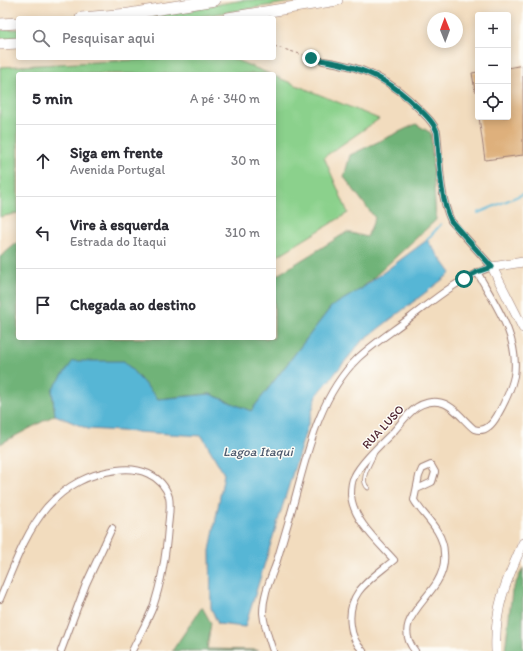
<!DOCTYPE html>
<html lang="pt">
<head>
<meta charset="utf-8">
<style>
	:root { --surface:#fff; --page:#f2f2f3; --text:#2b2b33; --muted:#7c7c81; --line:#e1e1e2 }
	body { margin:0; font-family:Itim,sans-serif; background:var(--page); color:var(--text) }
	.controls { position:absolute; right:12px; top:12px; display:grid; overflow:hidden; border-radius:4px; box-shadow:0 2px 10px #0003 }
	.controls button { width:36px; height:36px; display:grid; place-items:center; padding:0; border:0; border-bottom:1px solid var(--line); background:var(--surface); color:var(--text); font:20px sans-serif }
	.compass { position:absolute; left:427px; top:12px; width:36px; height:36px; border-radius:50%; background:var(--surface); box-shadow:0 2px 10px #0003; rotate:359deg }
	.stop { position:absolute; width:12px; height:12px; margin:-9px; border:3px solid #0f766e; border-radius:50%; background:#fff }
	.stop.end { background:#0f766e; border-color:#fff; box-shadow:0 1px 4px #0008 }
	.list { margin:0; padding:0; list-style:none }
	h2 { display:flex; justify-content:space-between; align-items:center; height:52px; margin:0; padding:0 16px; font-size:17px }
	h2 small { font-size:13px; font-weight:400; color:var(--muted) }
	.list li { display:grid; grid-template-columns:26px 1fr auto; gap:12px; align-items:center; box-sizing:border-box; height:72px; padding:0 16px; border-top:1px solid var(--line) }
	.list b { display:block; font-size:15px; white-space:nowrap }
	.list p { margin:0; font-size:13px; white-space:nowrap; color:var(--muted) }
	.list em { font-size:13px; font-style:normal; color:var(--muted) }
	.icon { flex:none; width:22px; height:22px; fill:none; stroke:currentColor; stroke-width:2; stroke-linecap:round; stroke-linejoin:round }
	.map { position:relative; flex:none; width:523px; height:651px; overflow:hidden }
	.search { position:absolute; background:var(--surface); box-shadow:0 2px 10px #0003; left:16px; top:16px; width:260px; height:44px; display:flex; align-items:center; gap:10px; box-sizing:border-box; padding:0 14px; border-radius:4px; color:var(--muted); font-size:15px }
	.panel { position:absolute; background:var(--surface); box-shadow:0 2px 10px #0003; left:16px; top:72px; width:260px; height:268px; border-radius:4px }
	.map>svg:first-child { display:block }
	.green { fill:#8bd18c; stroke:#6a785c }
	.forest { fill:#70b378; stroke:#5d6952 }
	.water { fill:#57b6d5; stroke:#506a80 }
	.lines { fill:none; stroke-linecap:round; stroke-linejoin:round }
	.stream { stroke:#57b6d5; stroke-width:2 }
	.building { fill:#deb07b }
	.lane-casing { stroke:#9e7e74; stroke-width:4.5 }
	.street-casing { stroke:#9e7e74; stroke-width:8 }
	.secondary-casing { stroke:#9e7e74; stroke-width:10 }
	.highway-casing { stroke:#9e7e74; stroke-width:12 }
	.path { stroke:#9e7e74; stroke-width:1; stroke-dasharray:3 3; stroke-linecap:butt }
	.lane { stroke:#fff; stroke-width:3 }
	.street { stroke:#fff; stroke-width:6 }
	.secondary { stroke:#fff; stroke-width:9 }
	.highway { stroke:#fff; stroke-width:11 }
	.route { stroke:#0f766e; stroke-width:5 }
	.labels { text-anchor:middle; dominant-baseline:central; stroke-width:3; stroke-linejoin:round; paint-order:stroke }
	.street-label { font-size:12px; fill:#4a1f2b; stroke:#fdfcf7 }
	.water-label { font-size:13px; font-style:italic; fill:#4f5b6f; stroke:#fdfcf7 }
</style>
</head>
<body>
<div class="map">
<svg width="523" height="651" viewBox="0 0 523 651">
	<rect width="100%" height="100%" fill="#fdfcf7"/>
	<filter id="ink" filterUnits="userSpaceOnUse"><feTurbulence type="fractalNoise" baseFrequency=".025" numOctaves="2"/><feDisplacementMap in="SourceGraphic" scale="8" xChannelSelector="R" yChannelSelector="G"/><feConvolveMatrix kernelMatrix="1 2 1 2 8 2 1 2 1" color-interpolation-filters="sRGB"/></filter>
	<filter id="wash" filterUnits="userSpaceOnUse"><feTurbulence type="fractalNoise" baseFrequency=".012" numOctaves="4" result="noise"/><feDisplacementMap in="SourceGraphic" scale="16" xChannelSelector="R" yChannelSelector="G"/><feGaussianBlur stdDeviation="0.9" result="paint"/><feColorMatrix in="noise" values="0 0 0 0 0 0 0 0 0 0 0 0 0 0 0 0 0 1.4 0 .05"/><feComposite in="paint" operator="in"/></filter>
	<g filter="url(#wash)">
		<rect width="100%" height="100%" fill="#f2dcbe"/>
		<path class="green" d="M244 0H303L191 18H133Z
			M18 29V38L0 39V30Z
			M173 58H231L270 74H18V213L0 217V67Z
			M274 76 379 119 324 157 348 213 274 258Z"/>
		<path class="forest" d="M416 124 431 133 436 220 361 289 331 307 251 411 210 394 158 399 124 361 52 390 55 415 0 444V257L18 242V338H274V277L347 232 367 237 375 218 344 177 350 155Z
			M523 568V651H505L512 591Z
			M202 607 211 623 207 649 257 650 258 651H172Z"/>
		<path class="water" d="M427 240 451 273 361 342 317 395 245 627 218 624 211 608 210 551 224 474 202 436 88 429 55 415 52 390 73 361H124L158 399 210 394 251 411 331 307 361 289Z"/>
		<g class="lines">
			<path class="stream" d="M478 213 523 194
				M427 240 441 224"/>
		</g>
		<g id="blocks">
			<path class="building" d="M523 65V155L485 160 479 117H508V68Z
				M478 72V91H475L472 73Z"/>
		</g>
	</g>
	<g filter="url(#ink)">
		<use href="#blocks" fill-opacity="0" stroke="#9e7e74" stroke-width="1"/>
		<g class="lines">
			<g class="lane-casing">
				<path id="lane" d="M368 488C358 479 372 462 375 452"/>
			</g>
			<g class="street-casing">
				<path id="street" d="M0 599C13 568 25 533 47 507 67 485 88 474 117 470 138 467 162 474 169 497 171 506 169 517 168 527 166 554 162 581 153 607 147 622 139 636 132 651
					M61 651 86 584 112 528
					M273 651C269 639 264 626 263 613 263 595 270 580 276 564 280 550 284 537 288 523 305 467 314 401 358 358 374 343 393 331 411 317 436 298 461 277 492 267L451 221C439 195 440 160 437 132 434 123 427 117 420 110 393 81 363 66 323 61
					M363 651C356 644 352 636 351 626 346 592 371 579 394 560 378 542 353 520 351 495 351 488 351 482 354 477 361 462 382 443 394 431 401 423 408 413 417 407 423 403 432 401 438 402 452 403 464 421 474 429 485 433 492 425 497 416 504 404 511 390 514 376 520 338 495 304 477 272
					M415 651C393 624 423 605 437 582 442 574 445 563 444 553 444 536 431 522 421 510 419 507 416 504 414 500L419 476 422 469 431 465 435 472 432 482 417 489"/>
			</g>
			<g class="secondary-casing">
				<path id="secondary" d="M523 262 492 267 523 328
					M496 651C494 608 506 581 523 543"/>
			</g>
			<g class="highway-casing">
				<path id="highway" d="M81 18 129 14 215 0
					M228 18 337 0
					M0 24 18 23
					M0 44 18 43"/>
			</g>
			<path class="path" d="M274 46 316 59"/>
			<use href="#lane" class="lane"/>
			<use href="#street" class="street"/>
			<use href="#secondary" class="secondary"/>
			<use href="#highway" class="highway"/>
		</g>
	</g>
	<g class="lines" filter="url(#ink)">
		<path class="route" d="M311 58C323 61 336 62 348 66 375 73 396 86 416 106 424 113 434 122 437 132 440 160 439 195 451 221L492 267 477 272 464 279"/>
	</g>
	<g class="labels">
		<g class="street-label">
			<text transform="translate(383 427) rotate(-47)">RUA LUSO</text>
		</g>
		<g class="water-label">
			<text x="258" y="451">Lagoa Itaqui</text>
		</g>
	</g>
</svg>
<div class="controls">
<button>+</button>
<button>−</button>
<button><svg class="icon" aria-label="locate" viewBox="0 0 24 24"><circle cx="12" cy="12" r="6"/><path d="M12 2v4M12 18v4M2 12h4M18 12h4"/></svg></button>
</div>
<svg class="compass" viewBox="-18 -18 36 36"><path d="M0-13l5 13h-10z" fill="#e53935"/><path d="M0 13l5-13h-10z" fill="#7c7c81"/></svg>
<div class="stop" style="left:464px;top:279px"></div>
<div class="stop end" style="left:311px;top:58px"></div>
<div class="search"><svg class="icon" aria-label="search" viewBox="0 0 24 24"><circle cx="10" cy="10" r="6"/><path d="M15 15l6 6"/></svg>Pesquisar aqui</div>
<section class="panel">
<h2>5 min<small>A pé · 340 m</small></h2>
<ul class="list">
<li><svg class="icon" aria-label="ahead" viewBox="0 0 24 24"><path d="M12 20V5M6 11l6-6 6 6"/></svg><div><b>Siga em frente</b><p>Avenida Portugal</p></div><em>30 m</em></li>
<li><svg class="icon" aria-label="left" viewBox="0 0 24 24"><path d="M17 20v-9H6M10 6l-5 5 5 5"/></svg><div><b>Vire à esquerda</b><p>Estrada do Itaqui</p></div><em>310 m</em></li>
<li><svg class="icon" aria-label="arrive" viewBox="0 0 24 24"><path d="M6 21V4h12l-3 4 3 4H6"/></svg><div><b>Chegada ao destino</b></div></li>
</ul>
</section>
</div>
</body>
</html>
